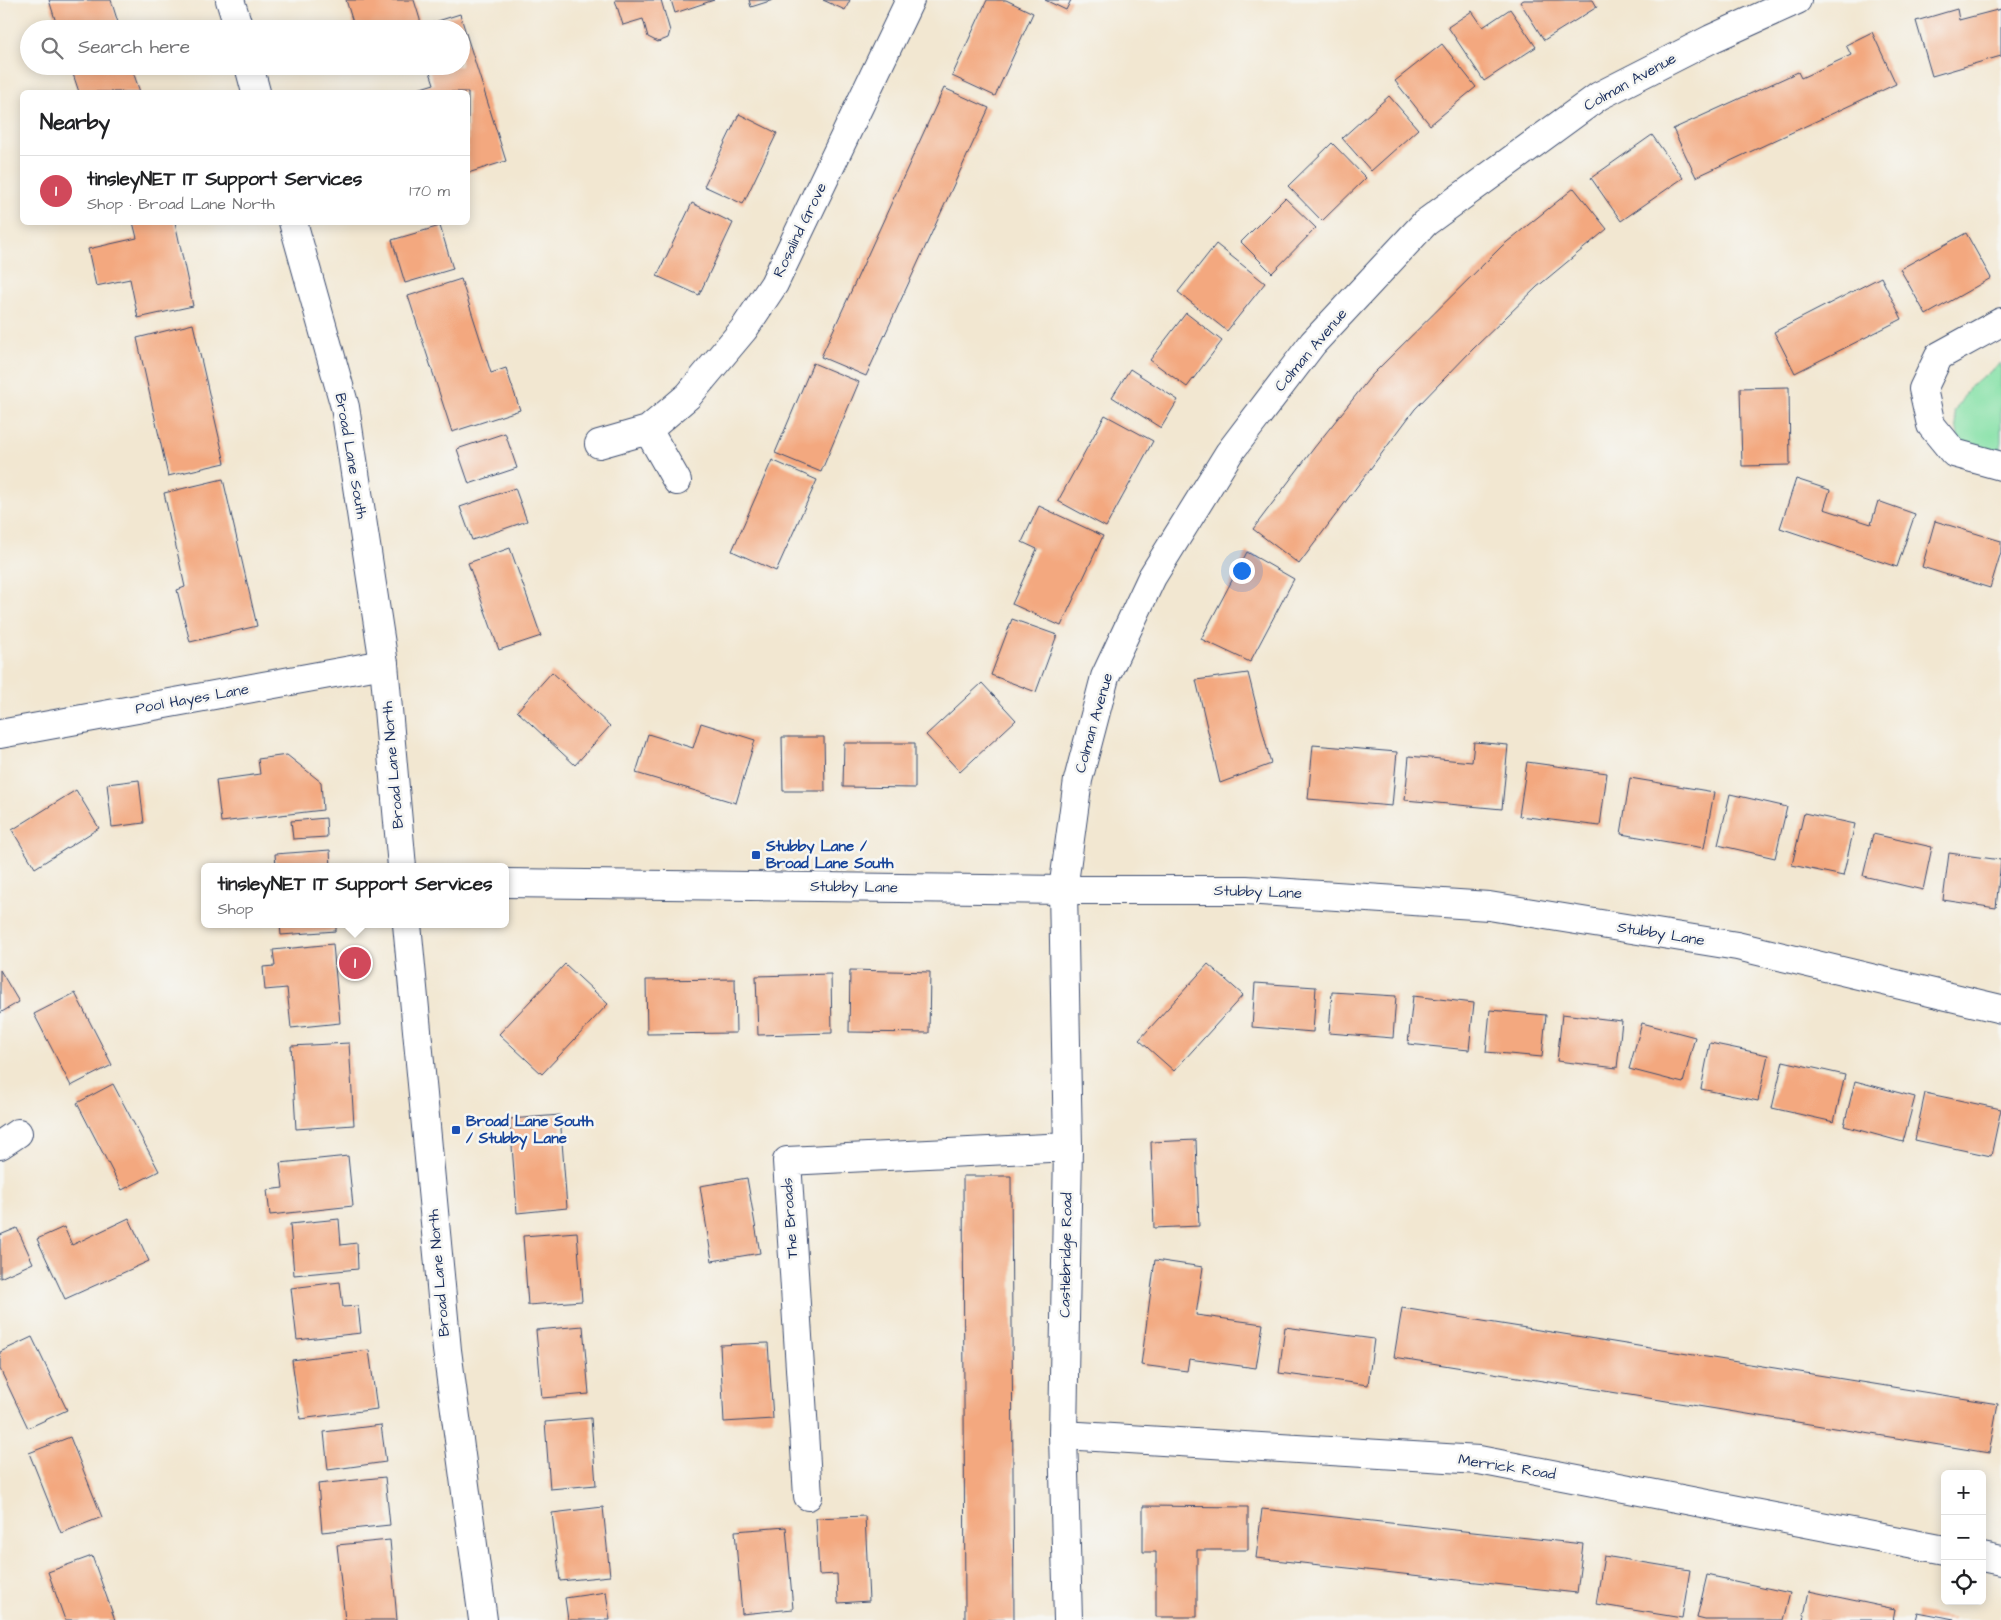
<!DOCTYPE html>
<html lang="en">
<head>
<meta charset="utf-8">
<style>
	:root { --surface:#fff; --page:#f6f6f6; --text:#202124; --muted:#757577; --line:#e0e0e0; --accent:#d1495b }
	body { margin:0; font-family:"Architects Daughter",sans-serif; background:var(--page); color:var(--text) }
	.controls { position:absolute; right:15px; bottom:15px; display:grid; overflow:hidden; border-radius:8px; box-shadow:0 2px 12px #0003 }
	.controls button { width:45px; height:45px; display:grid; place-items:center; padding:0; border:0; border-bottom:1px solid var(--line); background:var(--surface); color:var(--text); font:25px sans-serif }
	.you { position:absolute; left:1241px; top:570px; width:18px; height:18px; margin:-12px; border:4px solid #fff; border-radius:50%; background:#1a73e8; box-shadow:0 0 0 8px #1a73e833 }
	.badge { display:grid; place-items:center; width:32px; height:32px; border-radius:50%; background:var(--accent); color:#fff; font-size:16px; font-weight:700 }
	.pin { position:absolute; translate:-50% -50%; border:2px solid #fff; box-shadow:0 1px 5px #0006 }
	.popup { position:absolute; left:201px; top:863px; width:308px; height:65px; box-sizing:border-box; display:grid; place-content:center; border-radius:8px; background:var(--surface); filter:drop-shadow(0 1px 4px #0005); font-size:16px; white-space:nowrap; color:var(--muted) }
	.popup b { font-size:19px; color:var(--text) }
	.popup::after { content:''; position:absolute; left:50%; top:100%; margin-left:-10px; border:10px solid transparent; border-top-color:var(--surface) }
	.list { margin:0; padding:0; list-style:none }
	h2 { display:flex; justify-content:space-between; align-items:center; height:65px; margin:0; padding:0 20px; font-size:21px }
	h2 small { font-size:16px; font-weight:400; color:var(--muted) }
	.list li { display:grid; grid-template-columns:32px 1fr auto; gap:15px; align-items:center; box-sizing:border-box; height:70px; padding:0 20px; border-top:1px solid var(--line) }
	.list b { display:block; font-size:19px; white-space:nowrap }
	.list p { margin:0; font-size:16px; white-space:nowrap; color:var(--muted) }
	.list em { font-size:16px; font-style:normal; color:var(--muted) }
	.icon { flex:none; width:28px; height:28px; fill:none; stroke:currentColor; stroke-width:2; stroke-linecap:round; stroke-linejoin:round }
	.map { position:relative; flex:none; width:2001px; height:1620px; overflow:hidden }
	.search { position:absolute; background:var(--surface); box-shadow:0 2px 12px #0003; left:20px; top:20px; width:450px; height:55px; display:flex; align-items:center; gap:12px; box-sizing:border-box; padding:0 18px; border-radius:28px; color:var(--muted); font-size:19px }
	.panel { position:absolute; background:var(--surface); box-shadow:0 2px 12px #0003; left:20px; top:90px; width:450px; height:135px; border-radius:8px }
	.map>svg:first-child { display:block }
	.green { fill:#86e1a7; stroke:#508882 }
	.building { fill:#f3a87f }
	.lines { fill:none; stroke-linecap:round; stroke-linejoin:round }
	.minor-casing { stroke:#3b4b6f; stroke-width:30 }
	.tertiary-casing { stroke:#3b4b6f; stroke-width:30 }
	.minor { stroke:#fff; stroke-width:28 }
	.tertiary { stroke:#fff; stroke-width:28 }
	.transit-dot { fill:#1a4fb4; stroke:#f6f6f2; stroke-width:2 }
	.labels { text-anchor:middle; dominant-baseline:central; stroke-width:5; stroke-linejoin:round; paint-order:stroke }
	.street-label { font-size:15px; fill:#1b2f5e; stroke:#f6f6f2 }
	.transit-label { font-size:15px; font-weight:bold; fill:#164399; stroke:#f6f6f2; text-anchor:start }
</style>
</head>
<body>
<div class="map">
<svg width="2001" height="1620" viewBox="0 0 2001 1620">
	<rect width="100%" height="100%" fill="#f6f6f2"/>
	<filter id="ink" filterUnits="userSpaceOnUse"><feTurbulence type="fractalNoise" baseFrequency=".02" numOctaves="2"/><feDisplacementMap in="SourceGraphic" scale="10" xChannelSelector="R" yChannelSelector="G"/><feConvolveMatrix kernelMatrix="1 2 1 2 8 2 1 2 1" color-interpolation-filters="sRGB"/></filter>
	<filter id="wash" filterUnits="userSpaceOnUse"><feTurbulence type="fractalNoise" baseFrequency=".0096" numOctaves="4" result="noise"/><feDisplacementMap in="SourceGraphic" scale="20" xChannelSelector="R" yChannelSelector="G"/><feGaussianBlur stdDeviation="1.12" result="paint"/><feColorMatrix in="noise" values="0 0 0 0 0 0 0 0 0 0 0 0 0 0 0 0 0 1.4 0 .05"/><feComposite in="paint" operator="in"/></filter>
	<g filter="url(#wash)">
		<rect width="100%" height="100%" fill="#f2e7d1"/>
		<path class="green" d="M2001 363V454L1959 442 1954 412 1969 388Z"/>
		<g id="blocks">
			<path class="building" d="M49 0H111L120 29H58Z
				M346 0H414L422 26 460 14 506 161 468 173V92H408L434 84 428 66H461V29H355Z
				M615 0H661L670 31 668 38 658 42 648 37 643 19 623 25Z
				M671 0H714L675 13Z
				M749 0H773L751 7Z
				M823 0H850L845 10Z
				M987 0H1006L1033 13 995 96 952 76Z
				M1045 0H1071L1066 10Z
				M1524 0H1593L1597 7 1544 40 1520 2Z
				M1510 9 1536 47 1484 81 1448 27 1472 11 1483 27Z
				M1957 9 1959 20 2001 9V56L1932 76 1916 21Z
				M1872 32 1896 84 1696 177 1673 129 1798 72 1801 78 1851 55 1846 45Z
				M1442 44 1476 87 1430 125 1395 81Z
				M87 66H131L140 92H79L72 71Z
				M944 88 989 108 866 376 821 357Z
				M1389 96 1418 129 1371 171 1342 138Z
				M739 114 777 133 743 204 704 186Z
				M1652 135 1683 178 1621 221 1591 178Z
				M1332 143 1366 178 1322 221 1288 186Z
				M1574 188 1607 229 1537 287 1473 349 1415 409 1299 564 1253 529 1314 448 1372 375 1502 246Z
				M1285 198 1316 228 1272 273 1241 242Z
				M692 203 733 223 699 295 657 276Z
				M133 222H175L193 306 138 318 130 279 96 286 88 249 137 238Z
				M440 226 453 269 405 283 392 240Z
				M1966 233 1991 278 1926 315 1900 269Z
				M1216 244 1265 283 1227 331 1178 292Z
				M1881 277 1902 319 1795 373 1774 332Z
				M461 279 491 373 506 368 520 410 452 432 408 296Z
				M1186 313 1222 341 1187 387 1150 360Z
				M193 324 225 463 168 476 137 338Z
				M813 363 859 382 821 472 775 453Z
				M1130 369 1178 400 1161 428 1112 397Z
				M1789 387 1790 465 1742 466 1740 388Z
				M1105 415 1153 441 1106 527 1058 501Z
				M505 433 517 468 469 484 457 449Z
				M772 460 817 480 776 571 732 551Z
				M223 479 257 626 190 642 177 590 185 587 164 493Z
				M1796 479 1830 490 1824 509 1871 524 1878 501 1915 514 1897 567 1780 528Z
				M515 488 527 521 472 540 460 507Z
				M1039 506 1103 536 1061 626 1012 604 1037 549 1022 542Z
				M1935 521 2001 541V552L1990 588 1922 567Z
				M510 548 541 636 499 650 468 563Z
				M1247 552 1294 579 1250 662 1201 639Z
				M1012 619 1057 635 1036 692 991 675Z
				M552 672 610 726 575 765 517 711Z
				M1248 673 1271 764 1220 783 1196 680Z
				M982 683 1016 720 960 772 926 735Z
				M701 723 755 740 736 803 636 773 648 734 693 748Z
				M782 737H824L825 791H783Z
				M1474 742 1508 745 1502 809 1405 800 1409 756 1472 762Z
				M844 743H915V788L843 787Z
				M1313 745 1397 752 1392 806 1308 799Z
				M287 755 321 782 323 810 221 822 216 780 260 774 258 759Z
				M1527 762 1607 773 1600 826 1519 816Z
				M1630 778 1714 792 1704 848 1621 834Z
				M139 780 144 823 112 827 107 784Z
				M76 790 99 828 35 868 12 830Z
				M1730 794 1787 807 1775 858 1718 845Z
				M1804 813 1855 824 1843 876 1792 865Z
				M326 818 327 837 293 839 291 821Z
				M1873 834 1932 847 1923 890 1863 876Z
				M330 850 331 867H276L275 854Z
				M1949 853 2001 860 1996 908 1943 900Z
				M280 924H336V931L281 935Z
				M333 944 340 1023 291 1028 287 988 265 990 263 967 275 966 273 950Z
				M565 964 608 1004 542 1074 499 1034Z
				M1208 964 1243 995 1174 1071 1139 1040Z
				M0 970 19 1002 0 1013Z
				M850 970 930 972 929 1033 849 1032Z
				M831 974 832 1033 758 1035 756 976Z
				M735 979 736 1033 647 1034 646 980Z
				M1255 983 1316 987 1313 1032 1252 1027Z
				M1332 992 1396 996 1393 1038 1329 1033Z
				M75 993 112 1065 71 1086 34 1014Z
				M1413 996 1474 1003 1469 1050 1408 1044Z
				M1490 1010 1546 1015 1542 1057 1486 1052Z
				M1562 1014 1622 1021 1617 1068 1557 1061Z
				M1642 1023 1695 1037 1683 1083 1629 1069Z
				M349 1043 354 1125 296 1129 291 1046Z
				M1710 1043 1768 1055 1758 1101 1701 1089Z
				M1783 1061 1845 1075 1834 1122 1772 1108Z
				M1855 1081 1915 1097 1903 1142 1844 1126Z
				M113 1084 159 1171 122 1190 77 1103Z
				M1925 1093 2001 1109 1991 1156 1915 1140Z
				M560 1115 567 1208 517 1213 510 1119Z
				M1196 1140 1199 1226 1154 1228 1151 1142Z
				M348 1156 353 1206 270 1215 267 1190 283 1188 280 1163Z
				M963 1176H1011L1014 1620H965Z
				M747 1178 760 1253 712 1261 700 1186Z
				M129 1218 149 1261 65 1299 37 1239 64 1227 72 1245Z
				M339 1219 341 1245 357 1243 358 1269 294 1275 290 1224Z
				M17 1228 33 1263 0 1278V1235Z
				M577 1232 582 1301 528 1305 523 1236Z
				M1155 1260 1203 1267 1196 1315 1263 1324 1256 1368 1189 1359 1187 1371 1141 1365Z
				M340 1282 343 1307 358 1306 361 1333 297 1340 291 1288Z
				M1402 1308 1998 1404 1989 1453 1394 1357Z
				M583 1326 589 1394 542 1398 536 1330Z
				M1285 1327 1374 1339 1368 1385 1279 1373Z
				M32 1337 67 1410 28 1428 0 1369V1352Z
				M768 1343 773 1419 724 1422 720 1345Z
				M369 1350 377 1409 300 1419 292 1360Z
				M591 1418 596 1485 550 1489 545 1422Z
				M381 1425 386 1462 328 1470 324 1432Z
				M70 1437 102 1517 61 1533 29 1453Z
				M385 1477 390 1525 322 1532 318 1484Z
				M1143 1506 1248 1507V1550H1197V1617H1156V1552H1143Z
				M603 1507 610 1576 560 1581 552 1513Z
				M1262 1509 1583 1544 1577 1593 1256 1558Z
				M865 1516 869 1601 838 1603 837 1574 819 1575 816 1518Z
				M786 1527 793 1609 742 1614 735 1531Z
				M390 1540 397 1620H345L337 1545Z
				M92 1556 115 1620H65L48 1572Z
				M1604 1556 1690 1570 1682 1618 1596 1604Z
				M1707 1575 1790 1593 1783 1620H1705L1697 1618Z
				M1809 1591 1895 1609 1893 1620H1803Z
				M606 1592 610 1620H568L565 1598Z
				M1918 1612 1954 1619V1620H1916Z"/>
		</g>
	</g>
	<g filter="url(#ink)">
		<use href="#blocks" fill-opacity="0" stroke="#3b4b6f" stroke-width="1"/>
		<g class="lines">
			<g class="minor-casing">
				<path id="minor" d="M2001 322 1939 356 1923 389 1931 425 1954 453 2001 466
					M648 430 677 481
					M599 444 648 430 688 396 744 329 774 284 910 0
					M0 734 384 664
					M0 1145 18 1133
					M1063 1435 1479 1460 1945 1550
					M808 1496 787 1161 1068 1147
					M1982 1557 2001 1561
					M1068 1620 1063 1435 1068 1147 1063 890 1078 780 1105 677 1152 577 1229 453 1313 343 1425 223 1599 96 1711 39 1797 0"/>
			</g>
			<g class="tertiary-casing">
				<path id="tertiary" d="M230 0 239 29
					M249 66 256 92
					M293 222 345 407 384 664 402 867
					M505 883 1063 890H1246L1489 906 1737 946 2001 1009
					M407 924 447 1350 483 1620"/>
			</g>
			<use href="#minor" class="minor"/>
			<use href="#tertiary" class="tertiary"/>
		</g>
	</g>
	<g class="transit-dot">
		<rect x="751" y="850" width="10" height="10" rx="2.5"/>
		<rect x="451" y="1125" width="10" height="10" rx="2.5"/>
	</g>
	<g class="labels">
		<g class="street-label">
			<text transform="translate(1630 82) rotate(-29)">Colman Avenue</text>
			<text transform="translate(800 230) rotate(-64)">Rosalind Grove</text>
			<text transform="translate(1311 350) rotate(-50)">Colman Avenue</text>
			<text transform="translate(351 456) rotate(80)">Broad Lane South</text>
			<text transform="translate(192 699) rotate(-10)">Pool Hayes Lane</text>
			<text transform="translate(1094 723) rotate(-74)">Colman Avenue</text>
			<text transform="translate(393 765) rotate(-95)">Broad Lane North</text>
			<text transform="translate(854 887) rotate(1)">Stubby Lane</text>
			<text transform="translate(1258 892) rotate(2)">Stubby Lane</text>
			<text transform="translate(1661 934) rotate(9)">Stubby Lane</text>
			<text transform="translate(790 1218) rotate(-94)">The Broads</text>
			<text transform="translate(1066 1255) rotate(-89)">Castlebridge Road</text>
			<text transform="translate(439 1273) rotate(-95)">Broad Lane North</text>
			<text transform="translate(1507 1467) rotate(9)">Merrick Road</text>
		</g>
		<g class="transit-label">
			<text x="766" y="846">Stubby Lane /<tspan x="766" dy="17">Broad Lane South</tspan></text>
			<text x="466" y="1121">Broad Lane South<tspan x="466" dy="17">/ Stubby Lane</tspan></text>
		</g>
	</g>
</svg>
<div class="controls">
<button>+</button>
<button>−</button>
<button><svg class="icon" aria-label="locate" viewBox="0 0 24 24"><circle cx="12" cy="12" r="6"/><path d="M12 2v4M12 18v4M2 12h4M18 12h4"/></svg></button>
</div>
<div class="you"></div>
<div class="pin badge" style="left:355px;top:963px">1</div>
<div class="popup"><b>tinsleyNET IT Support Services</b>Shop</div>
<div class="search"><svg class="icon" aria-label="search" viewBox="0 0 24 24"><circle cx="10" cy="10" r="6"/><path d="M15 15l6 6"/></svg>Search here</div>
<section class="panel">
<h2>Nearby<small></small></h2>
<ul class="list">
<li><span class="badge">1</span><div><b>tinsleyNET IT Support Services</b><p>Shop · Broad Lane North</p></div><em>170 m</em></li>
</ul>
</section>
</div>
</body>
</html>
